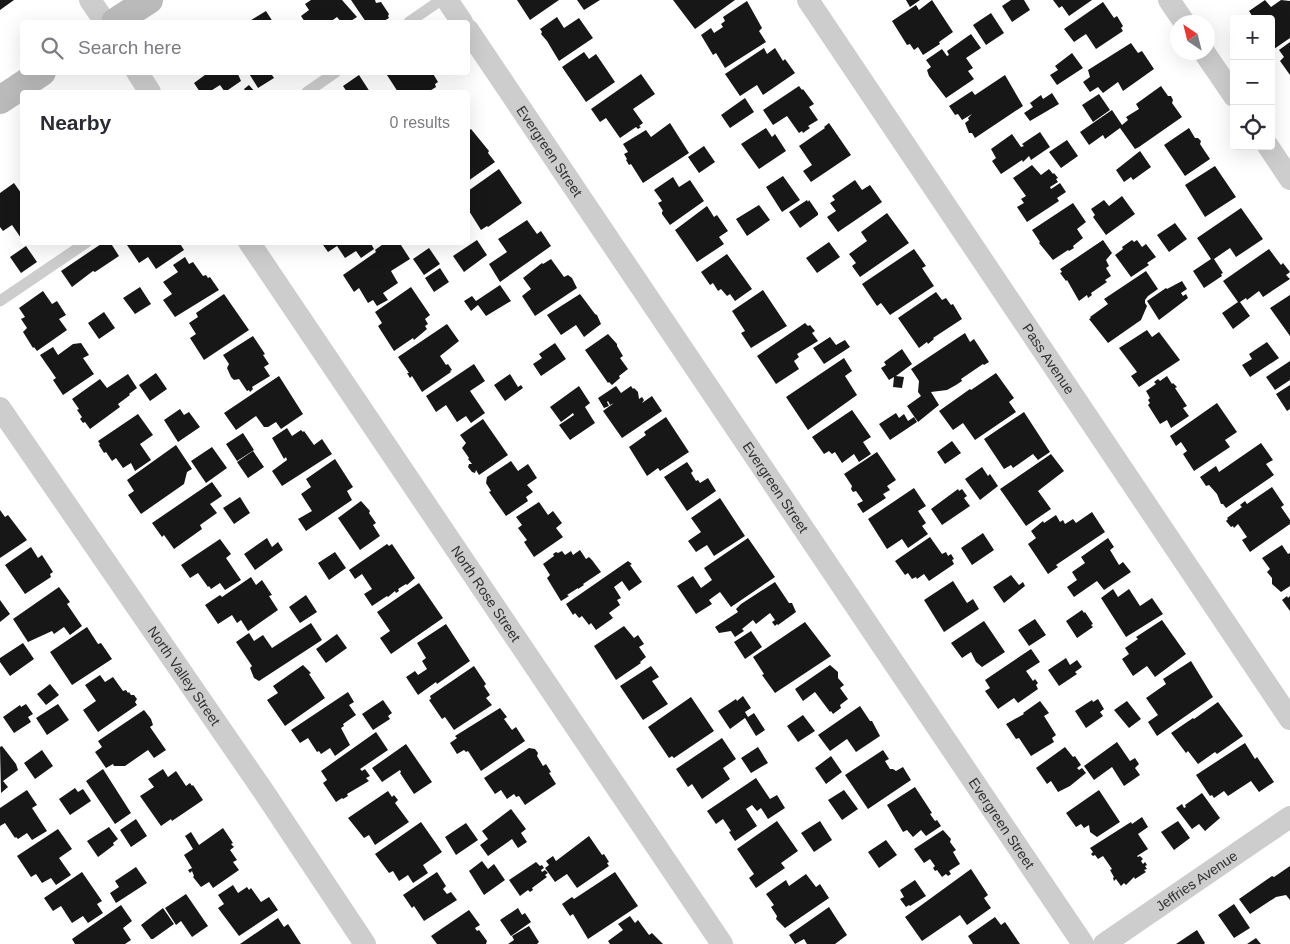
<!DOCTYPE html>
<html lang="en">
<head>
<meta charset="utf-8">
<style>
	:root { --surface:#fff; --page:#f7f7f7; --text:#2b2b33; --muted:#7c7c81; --line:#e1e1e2 }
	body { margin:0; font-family:Arial,sans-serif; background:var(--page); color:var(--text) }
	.controls { position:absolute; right:15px; top:15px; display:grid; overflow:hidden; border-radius:5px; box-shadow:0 5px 20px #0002 }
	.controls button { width:45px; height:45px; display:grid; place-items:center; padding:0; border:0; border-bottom:1px solid var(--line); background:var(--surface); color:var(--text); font:25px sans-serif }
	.compass { position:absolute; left:1170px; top:15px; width:45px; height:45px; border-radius:50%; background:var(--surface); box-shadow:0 5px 20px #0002; rotate:325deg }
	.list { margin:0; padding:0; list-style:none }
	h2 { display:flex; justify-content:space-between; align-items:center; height:65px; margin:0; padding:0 20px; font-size:21px }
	h2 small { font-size:16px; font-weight:400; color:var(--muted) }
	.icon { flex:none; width:28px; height:28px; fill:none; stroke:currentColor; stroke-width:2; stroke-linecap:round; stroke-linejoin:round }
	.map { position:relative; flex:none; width:1290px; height:944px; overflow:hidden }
	.search { position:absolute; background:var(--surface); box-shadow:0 5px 20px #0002; left:20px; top:20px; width:450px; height:55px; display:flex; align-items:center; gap:12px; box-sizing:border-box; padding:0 18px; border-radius:5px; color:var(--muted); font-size:19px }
	.panel { position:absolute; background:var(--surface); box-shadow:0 5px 20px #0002; left:20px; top:90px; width:450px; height:155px; border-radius:5px }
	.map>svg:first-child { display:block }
	.building { fill:#171717 }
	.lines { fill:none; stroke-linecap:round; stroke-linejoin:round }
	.service { stroke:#cdcdcd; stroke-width:11 }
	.minor { stroke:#cdcdcd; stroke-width:22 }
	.secondary { stroke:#bababa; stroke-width:28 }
	.labels { text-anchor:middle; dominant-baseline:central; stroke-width:5; stroke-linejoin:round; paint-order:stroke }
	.street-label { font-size:14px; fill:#303030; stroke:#fff }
</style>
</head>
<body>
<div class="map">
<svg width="1290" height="944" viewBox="0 0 1290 944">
	<rect width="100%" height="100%" fill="#fff"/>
	<path class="building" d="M0 0H14L0 10Z
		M311 0H342L357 17 349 22H341L337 17 330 22H305L301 16 309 10 305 4Z
		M351 0H375L376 3 381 2 389 14 388 16 389 18 382 22H366Z
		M517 0H559L530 20Z
		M577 0H600L584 10Z
		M673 0H735L695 29Z
		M906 0H920L910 7Z
		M932 0 953 32 939 42 940 44 923 55 918 47 914 50 910 44 907 45 892 21 916 5 919 10Z
		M1011 0H1024L1030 10 1012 22 1002 6Z
		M1053 0H1092L1069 16 1062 6 1059 8Z
		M1265 0 1271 7 1281 0 1290 1V38L1274 49 1271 45V19H1254L1249 11Z
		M747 1 762 28 759 31 766 42 725 68 716 53 713 55 701 35 711 28 714 33 723 27 721 24 725 21 723 17Z
		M1103 2 1114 18 1117 16 1123 26 1121 28 1123 31 1096 49 1086 34 1074 42 1064 29Z
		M266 11 273 22H248Z
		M991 13 1004 33 986 45 973 25Z
		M557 17 564 28 579 18 593 38 559 61 547 41 541 34 542 32 540 29Z
		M971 34 981 48 966 58 973 68 968 71 974 79 946 98 929 76 927 70 931 67 926 60 942 49 947 56 949 55 947 51Z
		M1290 42V75L1280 61 1284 57 1279 50Z
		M1131 43 1138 53 1142 51 1154 69 1123 91 1118 82 1103 93 1098 87 1090 92 1083 82 1090 77 1088 70Z
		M764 48 767 54 775 48 783 61 785 59 795 73 763 95 757 85 740 96 725 74Z
		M584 52 589 59 596 54 615 82 586 102 562 67Z
		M1072 53 1083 68 1057 85 1050 75 1058 70 1055 66Z
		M209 72H237L241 81 225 92 220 85 209 92H200L194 83Z
		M248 72H270L274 78 258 88Z
		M385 72H432L438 82 435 84 436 87 428 92 425 91 423 92H398Z
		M641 74 655 94 633 109 643 123 639 126 641 127 638 129 636 127 620 138 606 118 600 122 591 109Z
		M359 75 370 92H347L343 86Z
		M1005 75 1023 106 975 138 972 133H969L965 123 969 120 968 118 972 114 962 120 958 114 955 115 949 106 972 91 975 95Z
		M249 85 255 92H246L244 89Z
		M799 86 802 90 803 89 814 104 809 107 818 120 808 126 810 128 803 133 802 131 799 133 787 116 773 125 763 110Z
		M1161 86 1168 96H1171L1173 100 1172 103 1182 117 1139 147 1135 149 1120 128 1105 139 1103 135 1089 145 1080 132 1112 110 1122 125 1128 120 1126 117 1139 109 1136 104Z
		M1052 93 1059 104 1030 121 1024 113 1033 107 1030 103 1041 95 1043 99Z
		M1099 94 1110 110 1093 122 1082 105Z
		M745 98 754 112 730 128 721 115Z
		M670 123 689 153 643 183 631 164 629 165 626 160 627 159 624 154 628 152 623 144 646 130 651 137Z
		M829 123 851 155 811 182 803 171 812 165 799 146 825 128 824 127Z
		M766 128 772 137 775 134 786 151 759 169 741 144Z
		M1189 128 1195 138H1198L1201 141 1200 144 1210 159 1185 176 1164 145Z
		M471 129 489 151 488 153 495 162 468 181V131Z
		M1040 132 1050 147 1031 160 1029 156 1023 162 1022 160 1001 174 992 161 996 158 991 149 1012 134 1021 147 1024 146 1022 144Z
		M1067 140 1078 156 1061 168 1049 152Z
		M704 146 715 162 699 173 688 157Z
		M1140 151 1151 167 1133 180 1131 177 1124 182 1116 170Z
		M1032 165 1041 175 1049 169 1053 174 1054 173 1058 178 1056 179 1058 182 1050 187 1051 189 1060 183 1066 192 1057 198 1059 201 1027 222 1017 207 1024 203 1021 199 1026 196 1013 178Z
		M1215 166 1236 197 1205 217 1185 185Z
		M499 169 522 203 488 227 487 226 481 230 469 211 468 212V191Z
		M783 176 800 200 782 212 766 187Z
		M673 177 679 187 690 180 704 201 670 225 662 214V212L663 211 658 203 662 201 654 190Z
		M855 180 862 190 870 185 882 202 838 232 827 217 836 211 830 203 835 200 832 196Z
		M14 183 21 193 22 192V237L21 238 12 225 3 231 0 227V193Z
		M1122 196 1135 214 1106 235 1093 217 1095 215 1091 209 1104 200 1109 206Z
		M807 200 808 202 809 200 818 213V215L800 228 789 212Z
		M1073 203 1086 222 1077 229 1083 238 1073 246 1074 248 1069 251 1068 250 1053 260 1039 243 1040 242 1032 230Z
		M759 205 770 220 747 236 736 219Z
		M707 206 714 217 717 215 728 231 719 237 724 244 697 262 675 230Z
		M1241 208 1263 239 1236 257 1230 248 1214 259 1223 273 1221 274 1222 276 1204 288 1193 271 1211 259 1197 238Z
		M887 213 909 243 860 277 852 266 856 263 849 254 867 241 861 232Z
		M527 220 537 234 541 231 551 246 500 282 489 264 507 252 498 239Z
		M1175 223 1187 239 1169 252 1157 235Z
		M477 240 487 255 464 272 453 256Z
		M1103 240 1112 253 1106 260 1109 266 1106 268 1111 276 1105 280 1107 282 1091 293 1092 295 1088 298 1087 295 1079 301 1067 280 1066 281 1060 273 1062 272 1060 269Z
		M1132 240 1134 242 1137 240 1142 247 1146 244 1156 257 1147 263 1149 265 1131 277 1115 255 1123 249 1122 247Z
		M104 242H110L119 256 95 272 93 271 72 287 61 271Z
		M131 242H179L184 250 156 269 148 257 139 263 127 245Z
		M321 242H370L374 249 361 258 356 251 345 258 337 246 328 252Z
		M386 242H399L410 259 391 271 398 283 383 293 388 300 377 306 373 300 368 303 359 288 354 292 343 275 376 252 375 250Z
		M829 242 840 257 817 273 806 258Z
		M26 246 37 262 21 273 10 257Z
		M429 248 440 264 424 275 413 259Z
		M914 249 926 266 922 268 934 286 890 315 881 303 877 306 862 284Z
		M1269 249 1281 265 1283 263 1290 272 1286 275 1290 279 1263 297 1259 291 1247 300 1246 298 1240 302 1250 316 1233 329 1222 313 1238 302 1223 281Z
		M727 254 752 289 735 301 730 294 727 296 721 289 718 291 713 283 710 285 701 272Z
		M185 257 189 264 193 262 203 276 206 275 208 278 210 277 219 290 175 317 163 300 172 294 163 282 178 272 173 265Z
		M551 259 564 277 568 275 572 278 577 288 535 316 522 296 531 289 523 278 542 263 543 264Z
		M440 268 449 282 434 292 425 278Z
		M1146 271 1158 289 1148 296 1145 300V303L1147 306 1141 320 1108 343 1089 319 1091 318 1090 317 1108 304 1104 299Z
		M1182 281 1187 289 1181 293 1183 296 1186 294 1188 298 1159 320 1147 301 1166 288 1167 289Z
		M500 285 511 301 486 316 478 305 471 311 464 301 472 296 476 301Z
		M140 287 151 304 135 314 123 298Z
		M411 287 430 315 425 319 428 324 425 326 427 329 414 340 413 338 394 351 378 326 382 323 375 312Z
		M763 290 787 326 751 348 741 333 745 331 732 311Z
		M43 291 52 304 57 301 66 315 59 319 67 330 37 351 34 347 33 348 23 332 27 328 21 319 25 317 19 308Z
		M936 292 942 300 946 298 951 305 953 304 962 319 933 338 934 339 928 344 927 342 919 348 898 318Z
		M224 294 249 330 204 360 190 338 196 334 189 323 198 317 196 313Z
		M580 294 595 314 597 315 601 324 584 337 576 325 561 335 547 315Z
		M1290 295V336L1270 308Z
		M104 312 115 328 99 339 88 323Z
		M805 323 808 326 810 325 815 331 812 333 818 341 797 354 799 357 794 361 799 369 776 384 757 356Z
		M447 324 459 341 440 356 446 365 448 364 452 370 450 371 451 372 422 392 412 376 410 378 407 373H409L398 357Z
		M1147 330 1152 337 1159 332 1180 360 1139 387 1131 376 1137 372 1119 348Z
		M965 333 970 342 974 339 989 362 984 365 983 364 961 379 962 381 956 385 947 390 931 392 939 405 918 422 907 406 921 396 918 392 919 381 911 369Z
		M608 334 617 344V346L623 356 620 358 628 369 619 376 620 378 612 385 609 382 608 383 585 350Z
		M253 336 265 354 263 355 269 364 264 367 270 376 252 387 253 389 250 392 249 390 247 391 239 379 234 380 231 377 227 368 229 364 223 355Z
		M830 337 836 345 845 340 850 347 824 364 813 348Z
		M1267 342 1279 358 1250 377 1242 365 1252 359 1249 354Z
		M81 343 89 355 83 358 94 374 63 395 53 380 56 378 40 355 53 347 58 355 73 344Z
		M555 343 566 359 541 376 533 364 542 358 539 354Z
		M902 349 912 364 896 376 904 377 902 388 893 387 894 377 889 380 881 368 886 365 884 362Z
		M844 358 852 371 845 376 857 395 808 430 786 397Z
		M1290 361V380L1275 390 1266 377Z
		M474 364 485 381 470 391 485 413 471 423 466 416 457 422 446 405 436 412 426 396Z
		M156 373 167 389 150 401 139 385Z
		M996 373 1014 398 1009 402 1016 412 975 440 963 423 953 430 939 411 970 389 971 390Z
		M128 374 137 388 129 394 130 395 118 404 120 407 90 429 85 422 83 423 80 419 82 417 77 410 79 409 72 399 100 379 107 388Z
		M510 374 518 387 521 385 523 388 505 401 494 385Z
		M279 376 303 414 281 429 276 422 268 427H264L256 416 236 430 224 413Z
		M1167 376 1172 384 1173 383 1177 387 1175 388 1187 406 1183 408 1189 416 1171 428 1167 420 1160 424 1148 405 1150 403 1148 400 1150 398 1146 391 1156 384 1154 382 1158 379 1160 381Z
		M1290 385V409L1287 411 1276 394Z
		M579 386 590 403 585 407 595 423 570 440 559 425 574 415 573 413 561 422 550 407Z
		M616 386 621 393 631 386 633 389 634 388 638 392 639 399 642 397 644 400 642 403 652 396 662 411 622 438 603 411 614 403 610 405 608 401 607 402 609 406 604 408 598 398Z
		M1217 403 1237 432 1225 440 1230 447 1194 471 1183 454 1187 451 1181 442 1176 446 1170 436Z
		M180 409 184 415 189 412 200 427 178 442 164 420Z
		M852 410 871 437 863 442 871 454 859 462 854 454 842 463 835 452 832 454 829 451 824 454 812 437Z
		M1024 412 1050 452 1038 460 1033 454 1013 468 1011 465 1004 469 984 439Z
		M896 413 899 418 904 414 908 421 914 417 917 422 890 440 879 424Z
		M138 414 153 435 140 444 151 460 135 471 131 463 123 468 116 458 112 461 106 452 104 453 99 445 100 444 98 441Z
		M666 417 689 452 660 471 658 468 647 476 629 447 646 435 644 432Z
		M483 419 508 455 479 475 476 470 475 473 472 472 468 467 469 464H472L468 459 469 458 462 448 466 443 460 435Z
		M287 428 292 436 301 430 303 432 304 431 314 445 322 439 332 454 282 486 272 471 287 460 286 457 284 459 272 438Z
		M243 433 254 450 237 461 226 444Z
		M952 441 961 453 945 464 937 452Z
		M1261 443 1273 460 1266 464 1274 475 1226 508 1223 504H1221L1217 494 1209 485 1206 486 1200 477 1216 466 1219 472Z
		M176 445 192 469 187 472 184 484 141 514 128 495 134 491 127 480Z
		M212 447 227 468 206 483 191 461Z
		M253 451 264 467 248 478 237 462Z
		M877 452 896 480 887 486 890 490 883 494 886 498 863 513 857 504 863 501 856 491 853 492 851 489 852 486 844 474Z
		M1051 454 1064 471 1038 491 1051 509 1026 526 1000 489Z
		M335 459 353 487 347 491 352 500 306 531 298 519 312 511 301 494 311 487 306 479Z
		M511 461 518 471 528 464 537 478 527 485 533 492 526 497 528 501 506 516 489 492 491 491 486 483 487 477Z
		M687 462 693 471 691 473 696 481 698 480 700 483 708 478 716 491 687 511 664 477Z
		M982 467 988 476 990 474 998 486 980 500 965 479Z
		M212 482 222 496 210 504 217 513 200 525 202 529 174 549 164 535 162 537 152 523Z
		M1272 487 1284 505 1281 507 1290 520V524L1250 552 1242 540 1247 537 1238 524 1234 528 1233 526 1231 527 1226 521 1228 519 1227 518 1242 507 1240 505 1245 501 1247 504Z
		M914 488 926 506 918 511 926 523 922 526 928 534 908 548 902 539 887 549 868 519Z
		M958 489 959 491 962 489 967 496 964 498 970 506 942 525 931 509Z
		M240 497 250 513 234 524 223 508Z
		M720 498 745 536 714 556 707 545 696 552 688 541 701 532 691 518Z
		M361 501 370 511 369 513 376 523 373 525 380 536 360 550 338 518Z
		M539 502 548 515 553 511 562 523 556 528 563 537 534 557 524 542 527 540 518 528 522 525 516 517Z
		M0 510 5 517 8 515 27 540 0 558Z
		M1092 512 1105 532 1056 565 1058 567 1048 574 1028 544 1036 538 1031 531 1043 521 1044 523 1056 515 1060 522 1063 520 1065 524 1073 519 1076 523Z
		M983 533 994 550 972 565 961 548Z
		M930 537 942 554 946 552 948 556 951 554 954 559 952 560 954 564 929 581 924 574 917 579 916 577 912 579 908 573 905 575 895 561Z
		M267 538 272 547 278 542 283 550 255 570 244 554Z
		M748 538 775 577 731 607 720 592 709 600 712 604 696 614 677 586 693 576 701 588 712 580 704 568Z
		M1108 538 1114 547 1110 550 1119 565 1123 562 1131 572 1104 590 1097 581 1074 597 1067 587 1077 580 1072 572 1085 563 1081 557Z
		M220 539 231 554 226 558 241 580 225 590 220 583 211 589 209 586 208 587 198 573 190 578 181 565Z
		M387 544 389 546 392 544 415 578 407 585 406 584 398 589 399 591 396 593 395 591 388 597 387 596 372 606 364 594 372 589 362 574 355 579 349 570Z
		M1282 545 1288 554 1290 553V586L1281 592 1272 584V578L1267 572 1270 569 1262 558Z
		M31 547 38 558 42 555 53 572 50 574 51 577 25 594 5 565Z
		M580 550 586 559 589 557 592 560 601 572 583 584 584 585 578 589V588L567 595 569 596 561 601 547 578 550 575 543 564 554 556 553 554 556 552 558 553 562 551 565 555 571 551 573 555Z
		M335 552 346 568 329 580 318 563Z
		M628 561 632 564 630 565 642 582 629 591 622 581 614 587 621 598 617 600 620 605 609 613 613 618 596 630 591 623 589 625 582 616 579 618 575 613 573 615 566 604Z
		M1011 575 1019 585 1023 582 1025 586 1004 603 993 587Z
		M251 577 256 585 262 580 272 595 269 596 278 610 248 631 241 620 237 623 232 615 218 624 205 605 220 595 222 597Z
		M953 581 967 603 973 599 979 609 944 632 924 600Z
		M775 582 789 603H792L796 612 778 625 777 624 775 626 772 622 775 620 770 613 756 624 753 620 742 629 744 631 735 637 731 631 719 633 715 627 738 612 736 609 741 604Z
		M419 583 443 618 391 654 380 638 390 631 377 612Z
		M59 587 70 602 67 604 82 626 70 635 64 627 54 634 52 631 28 642 13 619Z
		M1113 589 1118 597 1129 589 1140 606 1152 598 1163 614 1126 637 1101 598Z
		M306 595 317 612 300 623 289 607Z
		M1287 596 1288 598 1290 596V611L1282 600Z
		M0 600 10 614 0 622Z
		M1082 610 1084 613 1085 612 1093 624 1091 625 1093 627 1077 638 1066 621Z
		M1035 619 1046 635 1029 646 1018 630Z
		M1162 620 1186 654 1155 677 1147 666 1133 676 1122 659 1129 654 1125 648 1138 639 1136 637Z
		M984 621 1005 652 982 667 976 662 971 652 962 658 951 643Z
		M805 622 831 656 775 693 762 675 764 674 753 657Z
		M311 623 322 640 259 681 254 678 250 668 252 666 236 642 249 633 254 641 263 635 272 648Z
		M446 624 470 661 437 684 436 682 418 695 406 677 415 671 418 675 427 669 422 661 426 658 417 643Z
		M624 626 634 638 638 635 644 644 639 647 646 657 640 662 641 663 616 680 594 646Z
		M87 627 98 644 101 643 112 659 72 685 50 652Z
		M751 631 762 647 745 659 734 642Z
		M337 634 347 648 326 663 316 649Z
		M23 643 34 659 10 676 0 662V658Z
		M1031 649 1040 662 1026 671 1033 681 1035 679 1038 683 1036 685 1038 689 1018 703 1014 698 998 709 985 691 990 688 985 680Z
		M1066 658 1070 665 1077 660 1082 667 1075 672 1077 674 1059 686 1048 670Z
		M1191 661 1213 697 1157 736 1148 722 1158 715 1146 698 1166 684 1163 679Z
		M303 665 311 673 309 674 325 698 285 726 267 700 278 693 273 686Z
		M830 665 838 672V678L844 685 840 688 848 699 840 705 841 708 833 714 831 711 830 712 815 692 803 701 795 689Z
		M474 666 486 684 484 686 490 695 486 698 492 705 454 730 445 717 442 719 429 700 431 699 430 696Z
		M651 666 659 677 652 681 668 704 643 720 620 686Z
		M100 675 105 682 113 677 123 691 126 690 128 693 129 692 131 695H134L137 699 135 702 137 705 98 732 83 710 96 701 85 685Z
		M50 684 59 695 46 705 37 694Z
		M348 692 354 702 349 705 356 715 343 724 344 726 341 728 350 745 335 756 330 748 321 754 319 751 317 752 308 738 300 743 291 730Z
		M743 696 751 708 745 712 748 717 754 713 765 730 756 736 745 718 730 729 718 711 736 699 737 701Z
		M691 697 714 731 674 758 672 756 669 758 648 727Z
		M1098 699 1104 709 1100 712 1103 716 1086 728 1075 711 1092 700 1093 702Z
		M383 700 392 713 388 716 390 719 373 730 362 714Z
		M1040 701 1049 713 1044 716 1056 735 1052 738 1054 742 1031 756 1019 738 1016 739 1006 724 1024 714 1023 713Z
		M1127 701 1141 719 1129 728 1114 710Z
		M1218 702 1243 736 1217 754 1215 752 1198 764 1188 751 1186 753 1171 733 1193 718 1194 719Z
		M26 704 33 714 28 717 31 722 14 733 3 717 20 705 21 707Z
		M58 704 69 720 47 735 36 718Z
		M860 706 870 721H872L880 736 856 752 847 739 830 751 818 735Z
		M500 708 507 717 504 719 512 730 516 727 525 741 481 771 468 751 466 752 464 750 457 754 450 743 457 738 455 736Z
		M144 710 151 719 153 725 150 727 166 750 154 758 148 750 125 766H114L113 764 106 768 95 752 102 747 98 741Z
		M803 715 815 731 798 742 787 726Z
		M376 732 388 750 360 769 362 771 365 769 370 776 366 778 369 781 347 794 348 796 343 799 342 798 336 802 323 783 327 780 321 771Z
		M722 738 736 759 723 768 730 779 702 799 692 784 688 787 676 769Z
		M1117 742 1130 761 1135 758 1139 764 1135 768 1140 775 1124 786 1112 767 1094 780 1084 766Z
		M1245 743 1255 759 1257 757 1274 782 1259 792 1251 781 1228 796 1224 791 1214 798 1212 795 1210 796 1196 775Z
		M406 744 432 782 414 794 400 773 401 772 400 770 382 782 372 768Z
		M2 746 16 764 18 770 3 781 8 787 1 793 0 747Z
		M758 747 768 763 751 773 741 758Z
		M1065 747 1073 757 1075 756 1081 765 1077 768 1079 770 1082 768 1086 773 1070 786 1058 792 1051 781 1047 784 1036 768Z
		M529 748 535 749 538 753 537 756 543 766 546 764 551 772 549 773 556 784 525 805 519 796 516 797 514 794 507 799 501 790 495 794 484 778Z
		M42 750 53 766 35 779 24 763Z
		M883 750 889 759 885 761 890 769H893L896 771 903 767 911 780 868 809 845 775Z
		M831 756 842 772 826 784 815 768Z
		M103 769 131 813 115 824 86 781Z
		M163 769 168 777 176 771 186 786 190 783 192 786 193 785 203 800 172 821 171 819 161 826 140 796 154 787 148 779Z
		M756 778 770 799 777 795 785 808 768 819 761 808 757 811 752 805 746 809 757 826 735 841 729 832 731 831 723 819 716 824 707 811Z
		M915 787 932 813 930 814 935 821 937 820 941 826 926 836 921 830 913 837 907 830 903 832 887 805Z
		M75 788 78 792 83 789 91 801 70 815 59 799Z
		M27 790 37 805 32 808 47 831 32 840 27 833 18 839 16 837 15 838 5 823 0 826V808Z
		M844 790 858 809 842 820 828 800Z
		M1099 790 1120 822 1097 837 1090 832 1089 825 1084 828 1081 824 1076 827 1066 813Z
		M388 791 392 797 394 795 398 800 395 803 409 822 375 845 369 835 364 838 348 818Z
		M1202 793 1220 818 1205 831 1199 824 1192 829 1176 808 1182 804 1184 808 1186 807 1185 805Z
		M511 809 526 829 521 833 527 842 518 848 512 839 488 856 480 845 488 839 482 831Z
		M1142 817 1148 827 1138 834 1148 849 1137 856 1138 857 1140 856 1143 859 1141 861 1143 864 1145 862 1147 865 1145 866 1147 869 1144 870 1146 872 1135 879 1134 877 1126 885 1124 883 1121 886 1116 879 1114 881 1113 878 1114 877 1110 870 1112 869 1103 856 1098 859 1095 855 1093 856 1091 854 1093 852 1090 848 1131 822 1132 824Z
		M136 819 147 836 131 847 120 830Z
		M777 821 798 851 781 863 785 868 756 888 749 878 754 874 737 849Z
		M820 821 832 840 814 852 801 833Z
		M1178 821 1190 838 1174 850 1161 832Z
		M421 822 442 852 423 865 428 873 413 883 408 875 399 881 393 871 389 873 375 854Z
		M466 823 478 840 456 855 445 837Z
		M109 827 118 839 113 843 114 845 98 857 87 841Z
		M223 828 233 843 231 844 234 847 230 850 237 860 233 862 239 870 213 888 209 882 201 887 193 877 194 876 192 871 190 873 188 870 192 868 184 855 193 849 185 836 191 832 199 845Z
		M58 829 72 849 59 858 71 875 56 885 51 878 42 883 36 874 31 877 17 856Z
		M943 830 951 839 950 842 956 850 953 852 960 864 949 871 951 874 948 876 946 874 942 877 937 870 935 871 933 868 935 866 930 859 924 863 914 849Z
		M589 836 602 855 604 854 609 862 607 863 609 866 577 888 567 874 555 882 545 868 549 865 546 861 553 856 556 861Z
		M886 840 897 855 879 868 868 852Z
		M482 861 488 869 494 864 505 880 484 895 469 871Z
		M536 862 540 866 542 865 544 868 541 870 542 872 545 870 548 873 545 875 547 877 532 888 533 890 530 892 528 890 520 896 509 880Z
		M1290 866V900L1286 895 1276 897 1250 914 1239 899 1272 876 1274 877Z
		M136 867 147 883 116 903 110 893 119 887 115 881Z
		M971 869 988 895 984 898 991 908 967 925 960 915 922 941 905 917Z
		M82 872 102 901 97 904 103 913 88 923 83 916 72 923 61 906 53 911 44 898Z
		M437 872 446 886 443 889 447 894 451 892 457 900 424 921 414 906 412 908 403 895Z
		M615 872 638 906 588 939 573 914 570 916 562 904 572 897 574 899Z
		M806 874 816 887 820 884 829 898 785 928 776 919 777 916 771 907 774 905 766 894 786 880 789 886Z
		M915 880 926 896 910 906 909 905 906 907 900 899 904 897 900 890Z
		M233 885 238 893 247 887 249 890 251 888 261 902 269 897 278 910 239 936 218 908 224 904 218 895Z
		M186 894 208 926 192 937 181 921 176 925 165 908Z
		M1234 904 1250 928 1234 938 1218 915Z
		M121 905 132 921 123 928 131 940 125 944H75L72 939Z
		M829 907 847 935 835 944H807L804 939 795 944 789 935Z
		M163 908 174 924 153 939H151L141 925Z
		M518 908 522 915 525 913 531 922 511 936 500 920Z
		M469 910 480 925 475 928 477 931 479 930 487 941 486 944H437L431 936Z
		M630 916 635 923 638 920 649 935 652 933 663 944H610L608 941 623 930 618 924Z
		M995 917 1001 925 1005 922 1020 944H973L968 936Z
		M278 918 284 927 288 924 301 944H240Z
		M529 926 539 942 537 944H508L514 940 512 936Z
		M1197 930 1205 943 1204 944H1176Z
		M1256 938 1261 944H1247Z"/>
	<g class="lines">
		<path class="service" d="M409 22 441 0
			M307 92 336 72
			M0 301 87 242"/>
		<g class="minor">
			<path d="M90 0 105 22"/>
			<path d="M447 0 462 22"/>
			<path id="s1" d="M808 0 1290 719"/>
			<path d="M1169 0 1184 22"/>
			<path id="s2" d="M468 30 1083 944"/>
			<path d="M1204 52 1234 96"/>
			<path d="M137 72 150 92"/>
			<path d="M1268 146 1290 179"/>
			<path id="s3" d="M249 242 722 944"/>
			<path id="s4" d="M0 408 264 792 365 944"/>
			<path id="s5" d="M1104 944 1290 817"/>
		</g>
		<path class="secondary" d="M115 22 149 0
			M0 100 42 72"/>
	</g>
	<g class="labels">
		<g class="street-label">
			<text stroke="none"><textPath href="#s2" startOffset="146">Evergreen Street</textPath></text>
			<text stroke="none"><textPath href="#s1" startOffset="432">Pass Avenue</textPath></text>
			<text stroke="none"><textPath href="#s2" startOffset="551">Evergreen Street</textPath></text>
			<text stroke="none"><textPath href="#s3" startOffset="424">North Rose Street</textPath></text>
			<text stroke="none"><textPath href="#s4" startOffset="325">North Valley Street</textPath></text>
			<text stroke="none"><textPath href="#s2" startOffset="956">Evergreen Street</textPath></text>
			<text stroke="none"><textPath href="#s5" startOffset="112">Jeffries Avenue</textPath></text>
		</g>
	</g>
</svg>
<div class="controls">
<button>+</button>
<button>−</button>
<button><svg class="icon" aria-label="locate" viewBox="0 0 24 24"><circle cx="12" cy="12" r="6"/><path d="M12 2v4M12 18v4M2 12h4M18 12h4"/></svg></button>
</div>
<svg class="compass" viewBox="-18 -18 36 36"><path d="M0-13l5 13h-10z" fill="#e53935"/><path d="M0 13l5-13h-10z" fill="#7c7c81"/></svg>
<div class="search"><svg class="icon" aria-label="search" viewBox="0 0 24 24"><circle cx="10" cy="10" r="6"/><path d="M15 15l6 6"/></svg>Search here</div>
<section class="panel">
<h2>Nearby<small>0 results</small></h2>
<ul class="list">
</ul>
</section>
</div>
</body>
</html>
